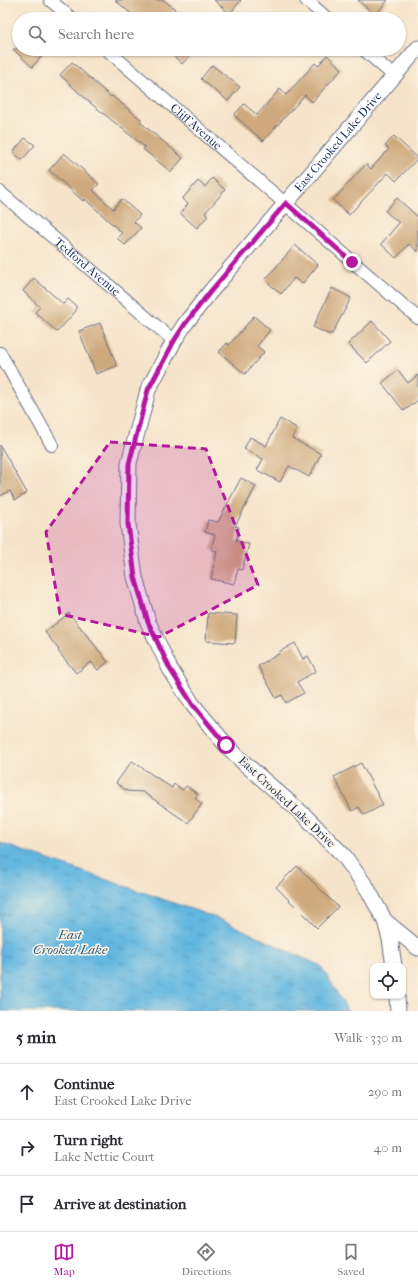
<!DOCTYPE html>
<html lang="en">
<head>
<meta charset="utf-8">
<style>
	:root { --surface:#fff; --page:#f2f2f3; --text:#2b2b33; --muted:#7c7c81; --line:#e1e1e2; --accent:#b5179e }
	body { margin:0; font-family:"IM FELL French Canon",serif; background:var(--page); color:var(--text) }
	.controls { position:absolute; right:12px; bottom:12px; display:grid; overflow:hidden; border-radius:8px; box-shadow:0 1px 3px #0004 }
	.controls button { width:36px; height:36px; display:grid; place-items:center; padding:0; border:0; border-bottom:1px solid var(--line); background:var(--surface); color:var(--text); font:20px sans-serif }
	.stop { position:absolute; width:12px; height:12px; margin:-9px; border:3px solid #b5179e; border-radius:50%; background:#fff }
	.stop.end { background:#b5179e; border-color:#fff; box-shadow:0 1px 4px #0008 }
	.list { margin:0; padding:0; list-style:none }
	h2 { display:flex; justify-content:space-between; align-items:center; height:52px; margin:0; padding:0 16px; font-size:17px }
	h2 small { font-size:13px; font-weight:400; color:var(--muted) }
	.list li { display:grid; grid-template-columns:26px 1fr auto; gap:12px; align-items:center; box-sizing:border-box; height:56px; padding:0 16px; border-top:1px solid var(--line) }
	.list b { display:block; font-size:15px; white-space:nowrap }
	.list p { margin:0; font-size:13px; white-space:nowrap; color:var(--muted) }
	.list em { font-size:13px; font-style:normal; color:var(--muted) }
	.icon { flex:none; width:22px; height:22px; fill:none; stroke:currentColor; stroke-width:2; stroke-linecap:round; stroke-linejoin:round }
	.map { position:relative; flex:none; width:418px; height:1011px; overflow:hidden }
	.search { position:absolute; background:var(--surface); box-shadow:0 1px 3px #0004; left:12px; right:12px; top:12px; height:44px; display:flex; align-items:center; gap:10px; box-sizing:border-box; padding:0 14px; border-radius:22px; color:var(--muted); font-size:15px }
	.sheet { height:220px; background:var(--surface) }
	nav { display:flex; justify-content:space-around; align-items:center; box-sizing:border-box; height:56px; border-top:1px solid var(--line); background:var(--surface); font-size:11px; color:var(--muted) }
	nav a { display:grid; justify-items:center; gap:2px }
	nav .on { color:var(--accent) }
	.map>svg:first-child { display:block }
	.water { fill:url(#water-ripples); stroke:#40739f }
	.building { fill:#cea97d }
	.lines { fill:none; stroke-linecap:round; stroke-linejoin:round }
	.minor-casing { stroke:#686e84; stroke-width:14 }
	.tertiary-casing { stroke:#686e84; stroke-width:17 }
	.minor { stroke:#fff; stroke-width:12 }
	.tertiary { stroke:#fff; stroke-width:15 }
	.route { stroke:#b5179e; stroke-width:5 }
	.marked { fill:#b5179e; fill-opacity:0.2; stroke:#b5179e; stroke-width:3; stroke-dasharray:8 5; stroke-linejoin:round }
	.labels { text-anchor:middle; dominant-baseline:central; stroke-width:3; stroke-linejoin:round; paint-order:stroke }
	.street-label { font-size:12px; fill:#1b2f5e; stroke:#fcf5e5 }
	.water-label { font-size:13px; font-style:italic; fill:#315885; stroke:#fcf5e5 }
</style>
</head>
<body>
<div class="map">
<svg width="418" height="1011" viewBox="0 0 418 1011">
	<defs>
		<pattern id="water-ripples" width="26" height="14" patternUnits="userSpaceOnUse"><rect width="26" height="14" fill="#64b7e0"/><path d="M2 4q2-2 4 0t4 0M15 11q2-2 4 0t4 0" fill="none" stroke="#5295b9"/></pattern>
	</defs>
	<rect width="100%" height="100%" fill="#fcf5e5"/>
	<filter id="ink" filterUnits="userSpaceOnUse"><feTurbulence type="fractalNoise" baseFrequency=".025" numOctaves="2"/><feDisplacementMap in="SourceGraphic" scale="8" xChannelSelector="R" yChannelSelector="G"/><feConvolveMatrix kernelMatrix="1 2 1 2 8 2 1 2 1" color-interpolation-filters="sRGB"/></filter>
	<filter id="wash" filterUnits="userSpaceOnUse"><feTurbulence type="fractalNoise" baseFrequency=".012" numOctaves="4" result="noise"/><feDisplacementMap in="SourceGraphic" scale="16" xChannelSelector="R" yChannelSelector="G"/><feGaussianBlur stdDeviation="0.9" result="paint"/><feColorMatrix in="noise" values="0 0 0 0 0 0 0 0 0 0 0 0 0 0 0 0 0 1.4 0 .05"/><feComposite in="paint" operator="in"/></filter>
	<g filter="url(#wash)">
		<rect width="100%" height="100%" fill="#f6e4ca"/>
		<path class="water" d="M0 843 217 918 321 966 348 1011H0Z"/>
		<g id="blocks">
			<path class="building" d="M115 0H164L175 9 167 19H137Z
				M214 0H241L230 14Z
				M358 0H388L375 15Z
				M13 49H48L32 67Z
				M166 49H196L182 64Z
				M327 55 342 69 312 102 305 95 263 141 234 115 244 104 257 115 280 89 286 95 315 63 318 66Z
				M72 62 111 97 112 96 142 120 140 122 183 158 171 172 143 149 145 147 88 101 60 75Z
				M212 65 240 87 228 101 201 79Z
				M394 136 418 158 396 181 388 173 349 215 333 200 366 164 371 169 389 149 385 146Z
				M25 138 35 145 22 160 13 152Z
				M64 153 99 184 93 190 113 209 122 199 140 215 134 222 141 228 125 245 117 238 122 233 85 199 83 201 49 170Z
				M212 178 225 190 205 213 208 216 197 228 180 213 188 204 182 199 198 181 205 187Z
				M397 198 418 217V252L409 244 396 258 381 244 399 223 385 211Z
				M295 245 318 265 302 284 294 278 281 294 265 280Z
				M34 278 63 304 68 299 76 306V311L57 332 35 312 40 307 23 291Z
				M332 288 351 298 332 334H328L313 327Z
				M254 316 270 330 257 346 264 352 245 374 219 352 227 343 229 345Z
				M372 321 390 341 367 363 348 344Z
				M100 323 117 366 96 374 79 331Z
				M398 370 408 383 418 375V400L404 411 382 383Z
				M280 419 297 428 292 438 321 454 309 477 289 466 280 482 257 470 263 459 244 449 250 437 266 446Z
				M0 445 27 493 15 500 10 491 0 496Z
				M241 478 256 486 235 526 239 527 236 541 249 544 242 570 238 569 234 584 211 579 217 551 211 550 215 535 205 532 208 520 218 522Z
				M69 613 108 662 98 670 91 662 76 673 58 651 59 650 45 632Z
				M208 613 237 615 235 643 206 641Z
				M295 643 303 659 308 656 316 671 297 682 304 693 286 703 282 695 276 698 258 666 280 653 279 652Z
				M132 761 172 788 174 784 183 790 186 786 198 794 195 798 202 804 188 823 143 792 127 791 116 783Z
				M361 763 383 805 364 815 359 807 352 811 334 777Z
				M297 866 338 907 317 928 276 887Z"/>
		</g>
	</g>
	<g filter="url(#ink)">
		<use href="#blocks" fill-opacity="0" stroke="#686e84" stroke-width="1"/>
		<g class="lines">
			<g class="minor-casing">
				<g id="minor">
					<path d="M50 0 72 19"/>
					<path d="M306 0 328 19"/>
					<path id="s1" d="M106 49 418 318"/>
					<path d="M363 49 394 76"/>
					<path id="s2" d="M0 192 174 341"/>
					<path d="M0 353 52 445"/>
				</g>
			</g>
			<g class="tertiary-casing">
				<g id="tertiary">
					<path d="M385 921 418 948"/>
					<path id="s3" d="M394 966 390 939 385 921 367 888 344 856 305 816 244 763 226 745 193 705 170 669 148 622 135 577 128 524 129 463 145 402 148 390 174 341 185 324 210 292 418 48"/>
					<path d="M397 996 398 1011"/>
				</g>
			</g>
			<use href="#minor" class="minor"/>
			<use href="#tertiary" class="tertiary"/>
		</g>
	</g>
	<g class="lines" filter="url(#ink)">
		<path class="route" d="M226 745 193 705 170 669 148 622 135 577 128 524 129 464 148 390 174 341 185 324 210 292 286 203 352 262"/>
	</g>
	<path class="marked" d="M110 442 206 449 258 585 159 637 60 614 46 532Z"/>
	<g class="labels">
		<g class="street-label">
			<text stroke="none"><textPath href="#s1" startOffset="119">Cliff Avenue</textPath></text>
			<text stroke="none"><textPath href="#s3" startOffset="982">East Crooked Lake Drive</textPath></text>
			<text stroke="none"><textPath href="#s2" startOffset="115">Tedford Avenue</textPath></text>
			<text transform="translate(287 802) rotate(43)">East Crooked Lake Drive</text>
		</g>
		<g class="water-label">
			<text x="70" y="934">East<tspan x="70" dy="15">Crooked Lake</tspan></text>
		</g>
	</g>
</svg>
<div class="controls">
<button><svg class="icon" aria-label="locate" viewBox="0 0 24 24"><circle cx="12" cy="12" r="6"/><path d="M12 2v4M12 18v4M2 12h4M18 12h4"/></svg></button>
</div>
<div class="stop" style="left:226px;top:745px"></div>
<div class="stop end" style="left:352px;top:262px"></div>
<div class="search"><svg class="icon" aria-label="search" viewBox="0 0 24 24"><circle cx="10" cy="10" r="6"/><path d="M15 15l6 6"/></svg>Search here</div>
</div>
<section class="sheet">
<h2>5 min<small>Walk · 330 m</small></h2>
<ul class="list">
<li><svg class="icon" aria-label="ahead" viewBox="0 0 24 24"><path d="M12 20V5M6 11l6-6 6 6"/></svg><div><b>Continue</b><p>East Crooked Lake Drive</p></div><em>290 m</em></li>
<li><svg class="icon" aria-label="right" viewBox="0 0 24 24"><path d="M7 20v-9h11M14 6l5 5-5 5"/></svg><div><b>Turn right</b><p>Lake Nettie Court</p></div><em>40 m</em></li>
<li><svg class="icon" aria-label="arrive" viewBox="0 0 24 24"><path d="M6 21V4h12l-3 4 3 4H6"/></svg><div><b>Arrive at destination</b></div></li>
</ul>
</section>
<nav>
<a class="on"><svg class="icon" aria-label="map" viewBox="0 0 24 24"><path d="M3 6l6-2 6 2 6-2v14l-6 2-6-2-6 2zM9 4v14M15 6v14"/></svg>Map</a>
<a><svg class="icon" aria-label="directions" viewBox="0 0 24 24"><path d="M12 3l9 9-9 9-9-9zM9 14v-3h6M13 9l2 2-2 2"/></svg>Directions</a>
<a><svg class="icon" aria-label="saved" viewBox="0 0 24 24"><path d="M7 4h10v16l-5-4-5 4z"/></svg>Saved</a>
</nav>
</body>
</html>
